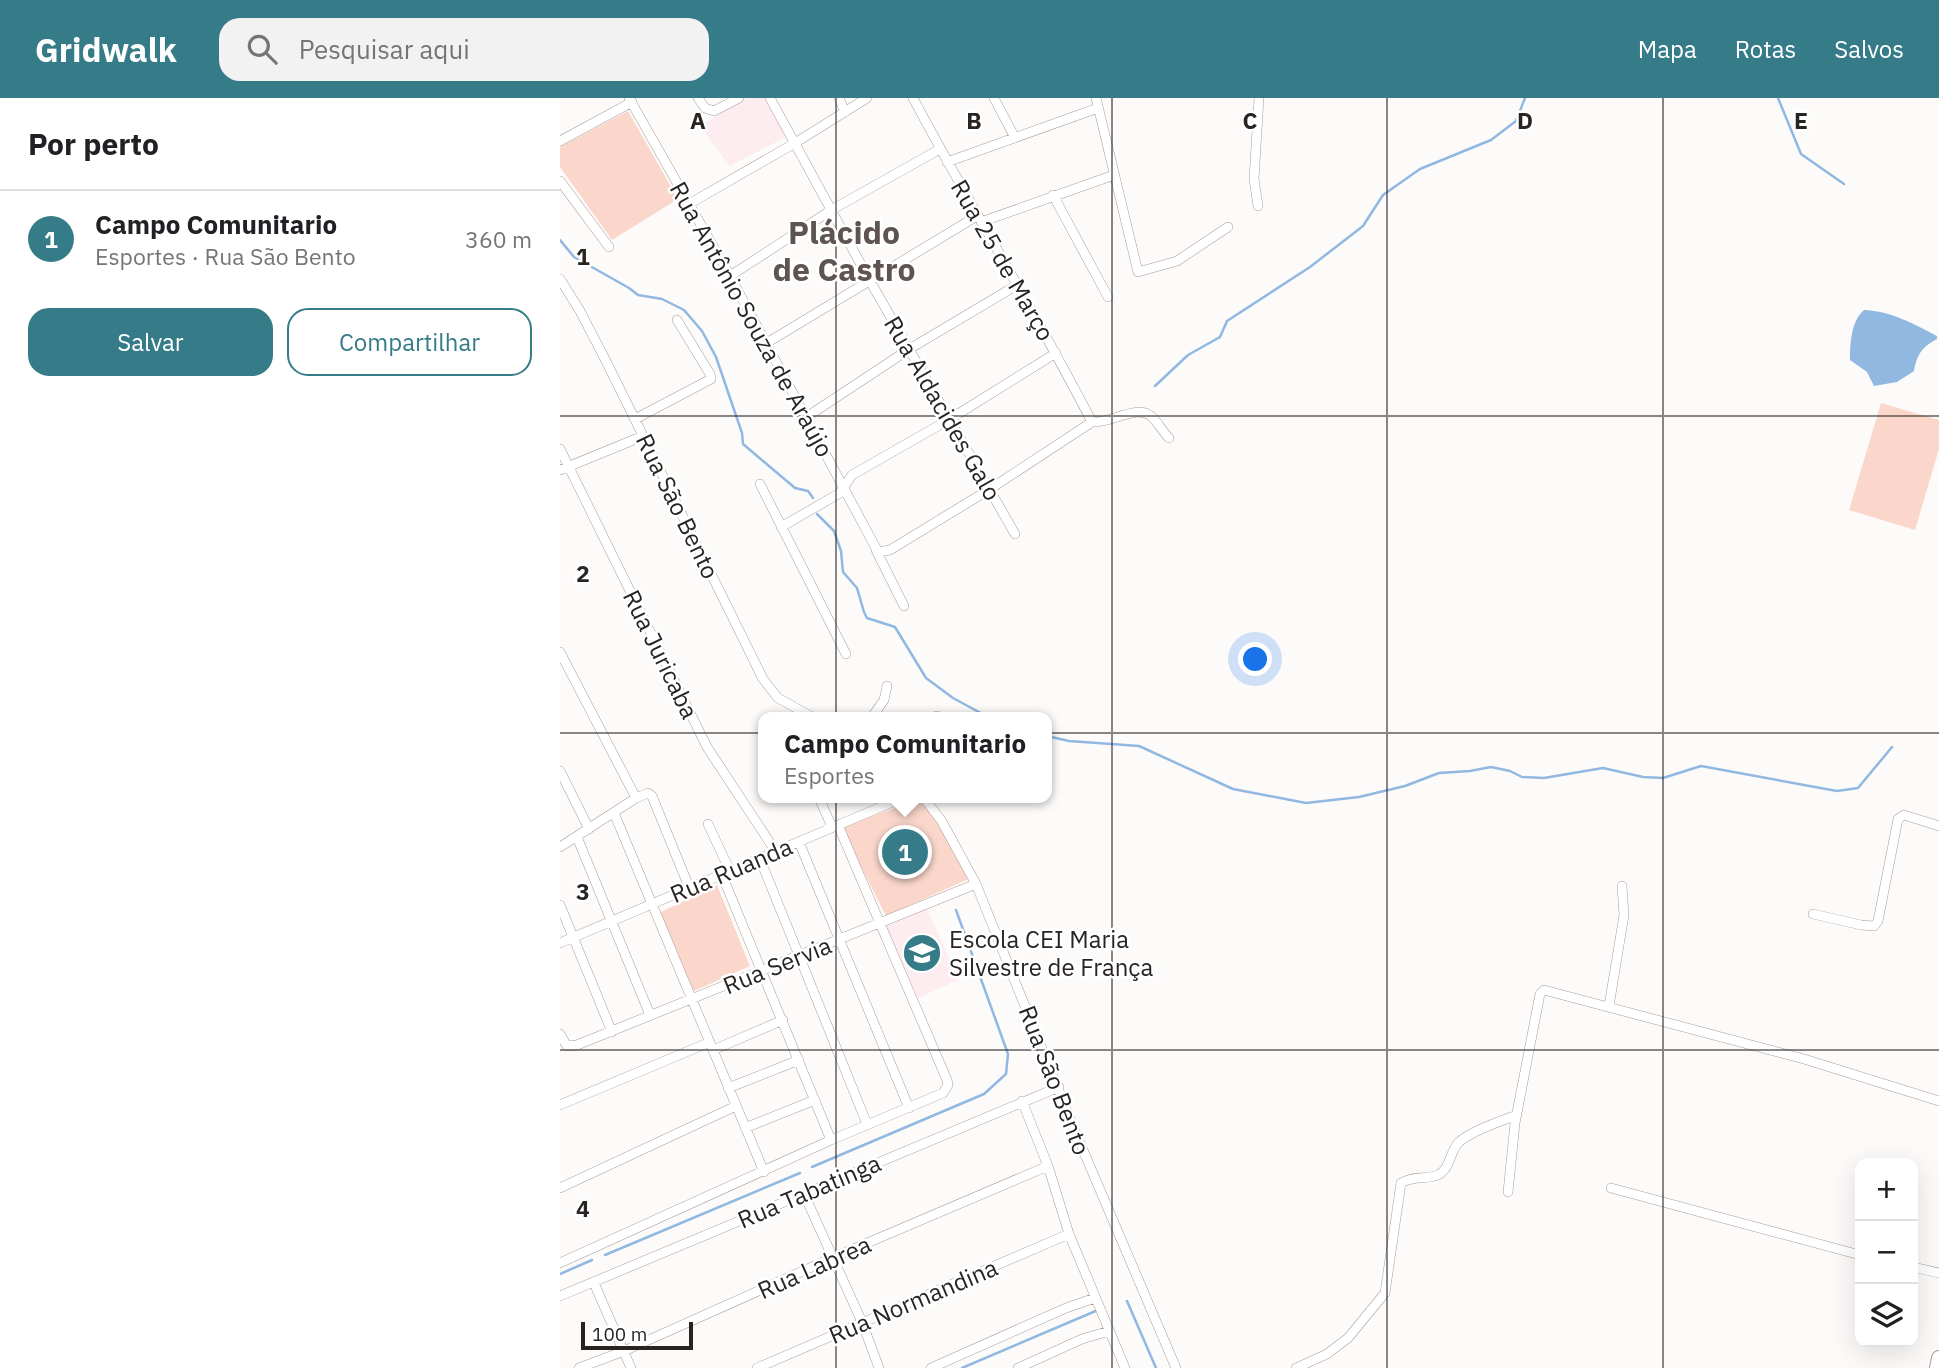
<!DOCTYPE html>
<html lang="pt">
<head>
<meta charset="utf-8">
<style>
	:root { --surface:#fff; --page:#f2f2f2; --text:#202124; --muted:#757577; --line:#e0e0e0; --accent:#367c88 }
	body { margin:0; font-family:"IBM Plex Sans",sans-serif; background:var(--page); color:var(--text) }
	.controls { position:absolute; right:21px; bottom:21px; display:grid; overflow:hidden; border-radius:14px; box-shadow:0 7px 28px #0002 }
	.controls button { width:63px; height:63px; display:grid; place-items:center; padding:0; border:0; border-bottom:2px solid var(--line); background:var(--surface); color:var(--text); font:35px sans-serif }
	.scale { position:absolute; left:21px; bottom:18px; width:112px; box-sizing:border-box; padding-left:7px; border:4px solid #282422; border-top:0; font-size:19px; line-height:24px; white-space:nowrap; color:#282422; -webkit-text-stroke:5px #fff; paint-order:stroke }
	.you { position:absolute; left:696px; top:562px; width:24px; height:24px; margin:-18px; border:5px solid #fff; border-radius:50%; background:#1a73e8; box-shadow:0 0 0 10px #1a73e833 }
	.badge { display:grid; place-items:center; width:46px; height:46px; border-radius:50%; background:var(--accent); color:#fff; font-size:23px; font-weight:700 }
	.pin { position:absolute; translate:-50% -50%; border:4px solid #fff; box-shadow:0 2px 7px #0006 }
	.popup { position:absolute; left:198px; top:614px; width:294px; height:91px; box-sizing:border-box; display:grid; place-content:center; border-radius:14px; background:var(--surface); filter:drop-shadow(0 2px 5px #0005); font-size:23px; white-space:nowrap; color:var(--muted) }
	.popup b { font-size:26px; color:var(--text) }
	.popup::after { content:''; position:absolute; left:50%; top:100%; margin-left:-14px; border:14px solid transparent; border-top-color:var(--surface) }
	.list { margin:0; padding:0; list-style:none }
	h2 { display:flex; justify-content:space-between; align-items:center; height:91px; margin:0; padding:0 28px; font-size:30px }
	h2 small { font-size:23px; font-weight:400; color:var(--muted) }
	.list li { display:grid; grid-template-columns:46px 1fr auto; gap:21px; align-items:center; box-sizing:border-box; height:98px; padding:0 28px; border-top:2px solid var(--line) }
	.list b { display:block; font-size:26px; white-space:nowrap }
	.list p { margin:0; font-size:23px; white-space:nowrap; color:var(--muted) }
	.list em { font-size:23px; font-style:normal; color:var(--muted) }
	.actions { display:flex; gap:14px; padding:21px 28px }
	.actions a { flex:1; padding:16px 0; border:2px solid var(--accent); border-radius:21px; text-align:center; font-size:24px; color:var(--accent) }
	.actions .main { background:var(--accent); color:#fff }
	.icon { flex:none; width:38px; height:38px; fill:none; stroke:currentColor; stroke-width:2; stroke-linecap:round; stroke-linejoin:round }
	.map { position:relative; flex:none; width:1379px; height:1270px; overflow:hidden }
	header { display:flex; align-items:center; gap:42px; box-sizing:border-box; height:98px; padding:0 35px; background:var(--accent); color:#fff }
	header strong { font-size:33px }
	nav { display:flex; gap:38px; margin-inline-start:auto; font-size:24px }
	.search { width:490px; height:63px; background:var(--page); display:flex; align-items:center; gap:18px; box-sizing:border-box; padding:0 24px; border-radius:21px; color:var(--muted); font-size:26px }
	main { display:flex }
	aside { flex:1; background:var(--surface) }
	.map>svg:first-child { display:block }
	.education { fill:#fdedf1 }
	.green { fill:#fbd7cb }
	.water { fill:#91b8e1 }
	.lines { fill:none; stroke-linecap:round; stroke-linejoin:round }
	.stream { stroke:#91b8e1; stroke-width:2.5 }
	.street-casing { stroke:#a89d99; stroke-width:10 }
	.primary-casing { stroke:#a89d99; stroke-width:16 }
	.street { stroke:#fff; stroke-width:9 }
	.primary { stroke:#fff; stroke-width:14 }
	.grid { fill:none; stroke:#282422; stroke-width:2; stroke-opacity:0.55 }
	.labels { text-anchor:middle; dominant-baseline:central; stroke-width:5; stroke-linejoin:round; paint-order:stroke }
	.street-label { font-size:24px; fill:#282422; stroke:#fff }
	.poi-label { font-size:24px; fill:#282422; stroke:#fff; text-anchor:start }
	.district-label { font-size:32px; font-weight:bold; fill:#5e5451; stroke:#fff }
	.grid-label { font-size:23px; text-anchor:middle; font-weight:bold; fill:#282422; stroke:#fff; stroke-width:5; stroke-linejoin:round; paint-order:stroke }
</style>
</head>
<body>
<header>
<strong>Gridwalk</strong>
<div class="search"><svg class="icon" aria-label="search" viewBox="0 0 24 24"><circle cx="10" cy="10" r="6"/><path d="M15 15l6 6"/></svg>Pesquisar aqui</div>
<nav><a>Mapa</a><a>Rotas</a><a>Salvos</a></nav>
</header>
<main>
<aside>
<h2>Por perto<small></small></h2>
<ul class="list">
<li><span class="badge">1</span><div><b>Campo Comunitario</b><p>Esportes · Rua São Bento</p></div><em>360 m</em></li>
</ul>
<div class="actions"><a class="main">Salvar</a><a>Compartilhar</a></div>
</aside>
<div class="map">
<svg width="1379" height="1270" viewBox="0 0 1379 1270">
	<rect width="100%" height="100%" fill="#fdfbfa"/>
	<path class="education" d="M186 0H204L226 39 170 68 140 28Z
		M367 811 399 882 358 900 326 828Z"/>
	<path class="green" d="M68 13 118 101 52 142 0 69V49Z
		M1321 305 1379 322V351L1355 432 1289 412Z
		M361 701 413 779 326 818 281 729Z
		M157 787 190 868 132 894 99 815Z"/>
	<path class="water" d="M1304 212C1331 213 1354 226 1377 238V241C1362 249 1357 256 1354 273L1337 284 1314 288 1307 274 1290 262C1290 246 1291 223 1304 212Z"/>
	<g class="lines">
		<path class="stream" d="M1218 0 1241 56 1284 86
			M0 142 14 159 69 190 78 197 102 201 124 212 142 233 156 259 182 335 183 346 235 390 248 393 253 400
			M595 288 628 257 660 239 667 223 750 169 803 128 823 97 860 71 931 42 956 23 965 0
			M257 416 274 433 281 453 283 474 297 490 304 514 307 520 335 529 366 580 393 600 428 619
			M487 638 509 643 579 648 673 691 746 705 799 699 845 688 879 675 910 673 931 669 950 673 962 679 984 680 1043 670 1083 679 1103 680 1141 668 1277 693 1298 690 1332 649
			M252 1069 424 996 446 976 448 956 396 812
			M45 1157 240 1075
			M0 1176 32 1162
			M567 1203 596 1270
			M402 1270 538 1212"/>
		<g class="street-casing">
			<path id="street" d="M69 0 170 178 318 454 330 452 430 391 532 324C549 326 578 306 591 318 598 324 602 333 609 340
				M138 0 145 10 154 13 179 0
				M210 0 310 183 455 436
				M279 0 285 14
				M353 0C411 109 475 214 532 324
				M434 0 455 40
				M536 0 578 174 617 163 668 129
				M0 43 72 4
				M387 64 538 10
				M0 83 49 149
				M493 97 548 199
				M129 106 235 45 307 0
				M698 108 694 81 699 0
				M421 124 554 77
				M170 178 273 111 380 51
				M0 181 20 213 47 265 203 581 218 600 252 619
				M205 246 417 118
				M245 320 351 250 457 187
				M75 321 151 281 150 276 117 222
				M0 351 147 649 216 754
				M0 372 83 338
				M200 386 286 556
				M221 429 280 395 292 377 390 321 496 255
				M316 452 344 508
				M0 554 76 700
				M312 619 324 602 327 588
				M374 619 377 618
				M0 673 29 731
				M259 700 272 729
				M364 700 381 722 416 786 517 1038 616 1270
				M54 715 204 1074
				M148 726 170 773
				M17 739 90 917
				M239 744 349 1010
				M0 749 76 700 88 695 92 698 129 789
				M200 761 307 1026
				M162 777 271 1042
				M0 807 52 934
				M1253 816 1301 827 1314 828 1318 823 1338 721 1344 717 1379 728
				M0 845 342 700
				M1049 908 1064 817 1062 788
				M0 936 7 948 17 947 416 786
				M153 952 223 922
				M168 990 239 962
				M462 1003 488 1068 509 1136 565 1270
				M0 1007 150 944
				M185 1030 255 1002
				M0 1090 176 1008
				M1051 1090 1300 1157
				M948 1094 955 1025 980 896 984 892 1244 961 1379 1003
				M244 1096 302 1224 319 1270
				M0 1165 271 1042 383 995 388 987 387 982 278 727
				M1353 1169 1379 1175
				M34 1185 71 1270
				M0 1198 499 989
				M19 1270 64 1253 272 1160 488 1068
				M197 1270 509 1136
				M371 1270 506 1210 535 1200
				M458 1270 522 1241 549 1233
				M736 1270 767 1256 788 1240 825 1195 841 1085C854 1077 866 1082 878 1077 890 1071 890 1054 898 1045 910 1033 941 1023 957 1017"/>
		</g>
		<g class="primary-casing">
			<path id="primary" d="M1377 1270 1379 1260"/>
		</g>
		<use href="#street" class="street"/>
		<use href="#primary" class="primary"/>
	</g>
	<path class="grid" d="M276 0V1270M552 0V1270M827 0V1270M1103 0V1270M0 318H1379M0 635H1379M0 952H1379"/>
	<defs>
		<g id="school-disc" transform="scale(2.0125)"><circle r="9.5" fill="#367c88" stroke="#fff"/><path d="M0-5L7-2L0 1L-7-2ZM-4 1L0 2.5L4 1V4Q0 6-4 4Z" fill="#fff"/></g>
	</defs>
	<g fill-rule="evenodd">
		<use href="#school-disc" x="362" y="855"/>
	</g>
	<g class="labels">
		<g class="street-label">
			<text transform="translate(443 162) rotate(60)">Rua 25 de Março</text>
			<text transform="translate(192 221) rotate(61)">Rua Antônio Souza de Araújo</text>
			<text transform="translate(383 310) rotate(60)">Rua Aldacides Galo</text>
			<text transform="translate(118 408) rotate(64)">Rua São Bento</text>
			<text transform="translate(101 556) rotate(64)">Rua Juricaba</text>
			<text transform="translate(171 772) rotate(-23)">Rua Ruanda</text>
			<text transform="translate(217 867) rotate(-22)">Rua Servia</text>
			<text transform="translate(495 982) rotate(69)">Rua São Bento</text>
			<text transform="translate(249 1093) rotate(-23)">Rua Tabatinga</text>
			<text transform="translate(254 1169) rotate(-24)">Rua Labrea</text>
			<text transform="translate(353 1203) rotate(-23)">Rua Normandina</text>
		</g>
		<g class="poi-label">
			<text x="389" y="841">Escola CEI Maria<tspan x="389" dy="28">Silvestre de França</tspan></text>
		</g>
		<g class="district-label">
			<text x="284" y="134">Plácido<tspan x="284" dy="37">de Castro</tspan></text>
		</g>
	</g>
	<g class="grid-label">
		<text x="138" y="31">A</text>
		<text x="414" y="31">B</text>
		<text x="690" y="31">C</text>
		<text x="965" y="31">D</text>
		<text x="1241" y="31">E</text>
		<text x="23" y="167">1</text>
		<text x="23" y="484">2</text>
		<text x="23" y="802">3</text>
		<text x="23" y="1119">4</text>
	</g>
</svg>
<div class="controls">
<button>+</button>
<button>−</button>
<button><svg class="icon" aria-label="layers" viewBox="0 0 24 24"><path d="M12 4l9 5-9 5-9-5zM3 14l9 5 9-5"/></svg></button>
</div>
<div class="scale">100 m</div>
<div class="you"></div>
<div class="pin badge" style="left:345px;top:754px">1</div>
<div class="popup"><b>Campo Comunitario</b>Esportes</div>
</div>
</main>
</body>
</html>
